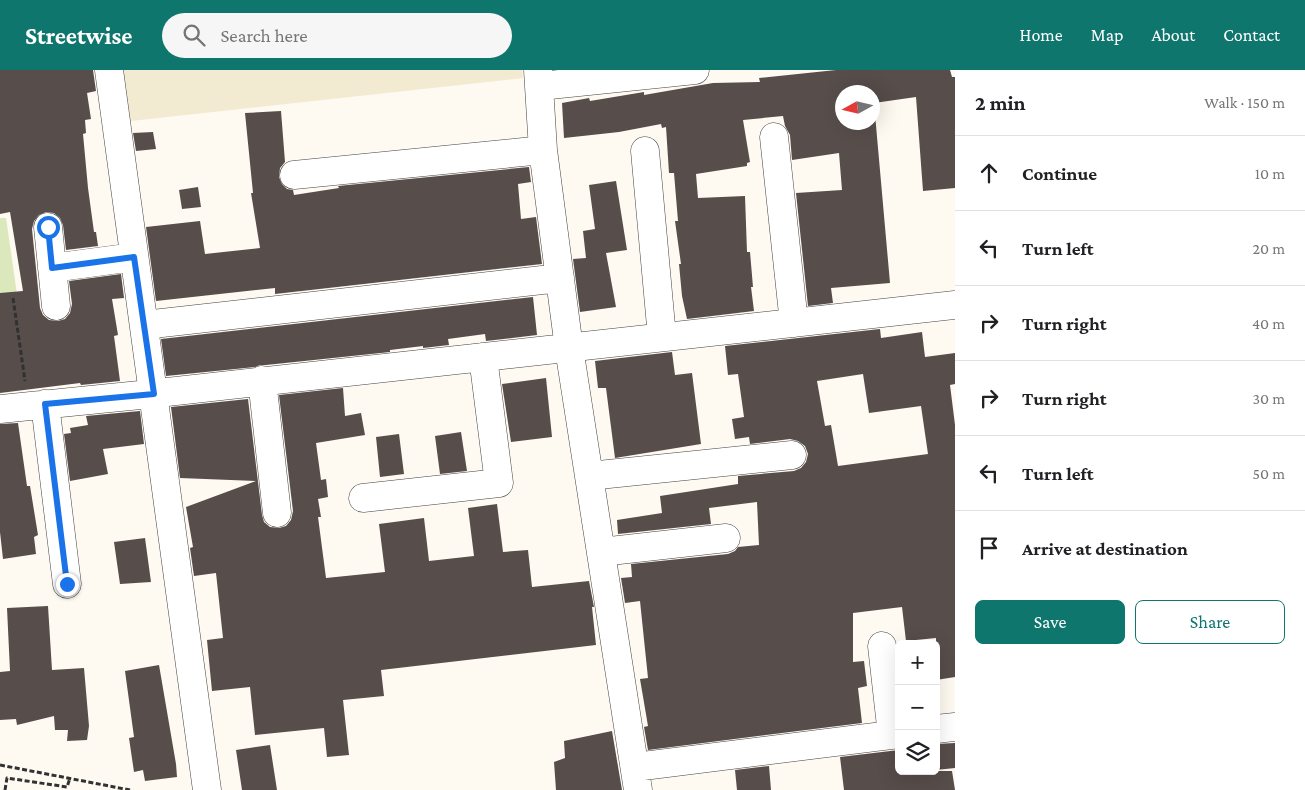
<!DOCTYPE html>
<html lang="en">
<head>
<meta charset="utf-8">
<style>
	:root { --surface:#fff; --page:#f6f6f6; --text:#202124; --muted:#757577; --line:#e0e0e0; --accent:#0f766e }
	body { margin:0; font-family:"Crimson Pro",serif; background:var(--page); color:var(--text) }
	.controls { position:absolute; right:15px; bottom:15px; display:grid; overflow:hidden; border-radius:8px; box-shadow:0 5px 20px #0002 }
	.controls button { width:45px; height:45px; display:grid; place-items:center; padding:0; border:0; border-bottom:1px solid var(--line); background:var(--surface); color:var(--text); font:25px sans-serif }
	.compass { position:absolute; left:835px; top:15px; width:45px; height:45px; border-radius:50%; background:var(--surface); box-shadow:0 5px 20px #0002; rotate:262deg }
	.stop { position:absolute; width:15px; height:15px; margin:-11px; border:4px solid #1a73e8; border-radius:50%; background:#fff }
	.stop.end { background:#1a73e8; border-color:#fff; box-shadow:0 1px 5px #0008 }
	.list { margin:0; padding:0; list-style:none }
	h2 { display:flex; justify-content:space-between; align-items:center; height:65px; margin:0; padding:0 20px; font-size:21px }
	h2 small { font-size:16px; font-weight:400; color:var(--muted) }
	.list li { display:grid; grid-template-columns:32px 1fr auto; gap:15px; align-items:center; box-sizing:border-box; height:75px; padding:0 20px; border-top:1px solid var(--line) }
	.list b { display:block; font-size:19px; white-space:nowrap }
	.list em { font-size:16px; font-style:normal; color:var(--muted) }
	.actions { display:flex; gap:10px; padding:15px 20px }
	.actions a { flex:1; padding:11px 0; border:1px solid var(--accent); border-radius:8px; text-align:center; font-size:18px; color:var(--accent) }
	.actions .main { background:var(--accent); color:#fff }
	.icon { flex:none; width:28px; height:28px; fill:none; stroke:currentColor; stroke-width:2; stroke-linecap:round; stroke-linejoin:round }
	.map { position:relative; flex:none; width:955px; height:720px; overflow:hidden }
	header { display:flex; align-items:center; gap:30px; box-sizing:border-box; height:70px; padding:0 25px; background:var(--accent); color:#fff }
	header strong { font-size:24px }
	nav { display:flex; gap:28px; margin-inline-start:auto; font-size:18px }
	.search { width:350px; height:45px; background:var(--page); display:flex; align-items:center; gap:12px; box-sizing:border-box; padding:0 18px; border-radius:28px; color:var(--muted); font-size:19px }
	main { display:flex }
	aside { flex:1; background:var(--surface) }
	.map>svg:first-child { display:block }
	.farmland { fill:#f3ead2 }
	.green { fill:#dbe8bb }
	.building { fill:#574d4b; fill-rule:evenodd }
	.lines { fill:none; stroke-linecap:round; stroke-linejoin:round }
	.street-casing { stroke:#424242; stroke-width:29 }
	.path { stroke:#313131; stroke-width:3; stroke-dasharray:5 2.5; stroke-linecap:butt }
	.street { stroke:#fff; stroke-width:28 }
	.route { stroke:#1a73e8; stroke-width:6 }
</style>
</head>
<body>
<header>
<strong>Streetwise</strong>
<div class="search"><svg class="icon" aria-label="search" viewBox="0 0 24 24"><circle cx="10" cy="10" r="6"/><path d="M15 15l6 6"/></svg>Search here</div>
<nav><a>Home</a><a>Map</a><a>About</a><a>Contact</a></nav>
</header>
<main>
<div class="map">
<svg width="955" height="720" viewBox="0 0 955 720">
	<rect width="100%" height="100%" fill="#fef9f1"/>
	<path class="farmland" d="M115 0H522L523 8 122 52Z"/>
	<path class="green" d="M0 148H6L24 273 0 276Z"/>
	<path class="building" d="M0 0H93L96 21 87 23 91 49 85 50 86 63 83 64 88 118 94 162H96L98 176 66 180 63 155 60 148 54 143 46 142 39 145 34 151 32 159 40 238 43 245 49 250 58 251 65 249 70 243 72 234 69 211 121 204 124 228 112 229 118 265 114 266 120 311 81 315 80 313 0 323V223L23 221 10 142 0 144Z
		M836 0H950L952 7H955V118L923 121 916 27 874 33 890 213 831 218 833 233 808 236 796 123 842 120 839 83 792 90 790 65 785 56 783 46 743 50 750 92 747 93V96L696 104 698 128 745 126 747 182H750L753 217H751L754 241 687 249 682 226 679 194H681L675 151H678L674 103H669L666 57 662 58 661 54 619 62 564 68 562 33 589 28 590 31 644 22V25L713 13 760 12 759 8ZM842 22H872V52H842Z
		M281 41 285 92 280 98 279 107 282 114 287 119 293 120 294 125 339 118 338 116 529 97 531 112 518 114 521 149 536 147 542 194 275 224V218L156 231 146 157 200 151 205 184 260 178 251 123H253L245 43Z
		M153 62 156 79 136 81 133 63Z
		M616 111 627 180 606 183 616 237 580 242 573 189 586 188 583 161 595 159 589 115Z
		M198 117 201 137 182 139 179 120Z
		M533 227 537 265 486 271 485 264 448 269 449 275 423 278V276L390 280V282L266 295H260L255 297 166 306 161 269Z
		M880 259 881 268 922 262 925 287 955 283V314L950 315 955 355V607L936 610V568L906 571 902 537 853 543V592L864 591 867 616 858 618 862 653 648 680 644 657 648 656 640 609 648 608 640 531 625 533 621 508 632 507 631 494 728 484 735 481 738 477 759 475 757 432 709 438 711 454 618 464 617 450 662 443 660 426 738 414V406L794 401 801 398 806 392 808 384 805 376 798 371 790 369 750 374 749 367 735 369 732 349 744 347 738 304 728 305 725 276ZM863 304 869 343 921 336 928 384 838 396 831 355 825 356 817 311Z
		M672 282 675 305 692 303 701 374 615 388 606 318H598L595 291Z
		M546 308 552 367 511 372 502 314Z
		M343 318 345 346 361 343 365 365 316 373 321 410 326 409 328 427 318 429 321 447H318L326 508 385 502 379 454 424 448 429 491 474 486 468 438 497 434 503 482 528 480 532 517 589 511 594 537H592L596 575 381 600 384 626 343 630 349 685 327 687 324 658 255 665 250 617 212 621 207 570 223 568 216 503 194 506 190 478 193 477 186 437 256 411 180 408 171 337 248 329 262 445 264 452 270 457 279 458 286 456 291 450 293 441 279 325Z
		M140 341 144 374 103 379 108 404 70 411 64 364 71 363 70 358 88 355 86 346Z
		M18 353 27 416H30L38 465 34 467 36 484 3 489 0 462V354Z
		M461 362 467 401 440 404 435 366Z
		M399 364 404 404 380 407 376 367Z
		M145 468 151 512 120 514 114 472Z
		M48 536 52 600 84 598 89 656 87 670 67 671 68 660H55L54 646 17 655 16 649 0 650V602L10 601 7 538Z
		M159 595 176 694 177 707 145 711 143 700 134 702 129 668 134 667 125 601Z
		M612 661 622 720H556L554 692 565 688 564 671Z
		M955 673V698L936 700V674Z
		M270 675 277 720H242L236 680Z
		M899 680V701H952L955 720H844L840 687Z
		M769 696 771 720H737L735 700Z"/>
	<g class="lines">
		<g class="street-casing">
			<path id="street" d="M109 0 207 720
				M538 0 543 80 569 278 638 720
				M540 16 695 0
				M774 67 794 253
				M645 81 662 267
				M294 105 543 80
				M48 157 56 236
				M52 198 134 187
				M144 255 560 208
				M262 310 277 443
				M45 334 67 514
				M0 339 140 325 955 235
				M589 406 792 385
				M363 428 499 413 483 287
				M601 482 726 468
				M882 576 892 665
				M936 659 955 657
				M635 697 899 664"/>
		</g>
		<path class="path" d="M13 228 25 311
			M0 695 130 720
			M5 720 7 708 67 717 70 708"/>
		<use href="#street" class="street"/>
	</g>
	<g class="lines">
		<path class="route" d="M48 157 52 198 134 187 154 324 45 334 67 514"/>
	</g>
</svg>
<div class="controls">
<button>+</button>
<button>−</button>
<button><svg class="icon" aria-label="layers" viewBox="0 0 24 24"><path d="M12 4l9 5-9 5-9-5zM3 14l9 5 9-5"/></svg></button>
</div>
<svg class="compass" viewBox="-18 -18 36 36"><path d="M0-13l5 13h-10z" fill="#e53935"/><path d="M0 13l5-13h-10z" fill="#757577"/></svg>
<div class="stop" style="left:48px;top:157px"></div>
<div class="stop end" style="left:67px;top:514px"></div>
</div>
<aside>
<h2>2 min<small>Walk · 150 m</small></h2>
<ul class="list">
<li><svg class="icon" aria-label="ahead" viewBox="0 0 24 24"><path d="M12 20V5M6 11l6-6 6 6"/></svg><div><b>Continue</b></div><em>10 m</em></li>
<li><svg class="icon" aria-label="left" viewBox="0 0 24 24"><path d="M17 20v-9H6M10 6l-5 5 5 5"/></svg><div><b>Turn left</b></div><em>20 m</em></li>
<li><svg class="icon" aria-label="right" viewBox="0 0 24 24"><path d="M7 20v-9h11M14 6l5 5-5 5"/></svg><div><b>Turn right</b></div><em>40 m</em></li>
<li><svg class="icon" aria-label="right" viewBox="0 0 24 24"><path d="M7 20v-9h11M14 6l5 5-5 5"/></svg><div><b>Turn right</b></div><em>30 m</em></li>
<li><svg class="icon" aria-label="left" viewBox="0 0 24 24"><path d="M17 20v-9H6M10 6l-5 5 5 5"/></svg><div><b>Turn left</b></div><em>50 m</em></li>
<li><svg class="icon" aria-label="arrive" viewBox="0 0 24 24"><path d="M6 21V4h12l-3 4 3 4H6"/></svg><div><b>Arrive at destination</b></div></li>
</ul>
<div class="actions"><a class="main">Save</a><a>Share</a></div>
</aside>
</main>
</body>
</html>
